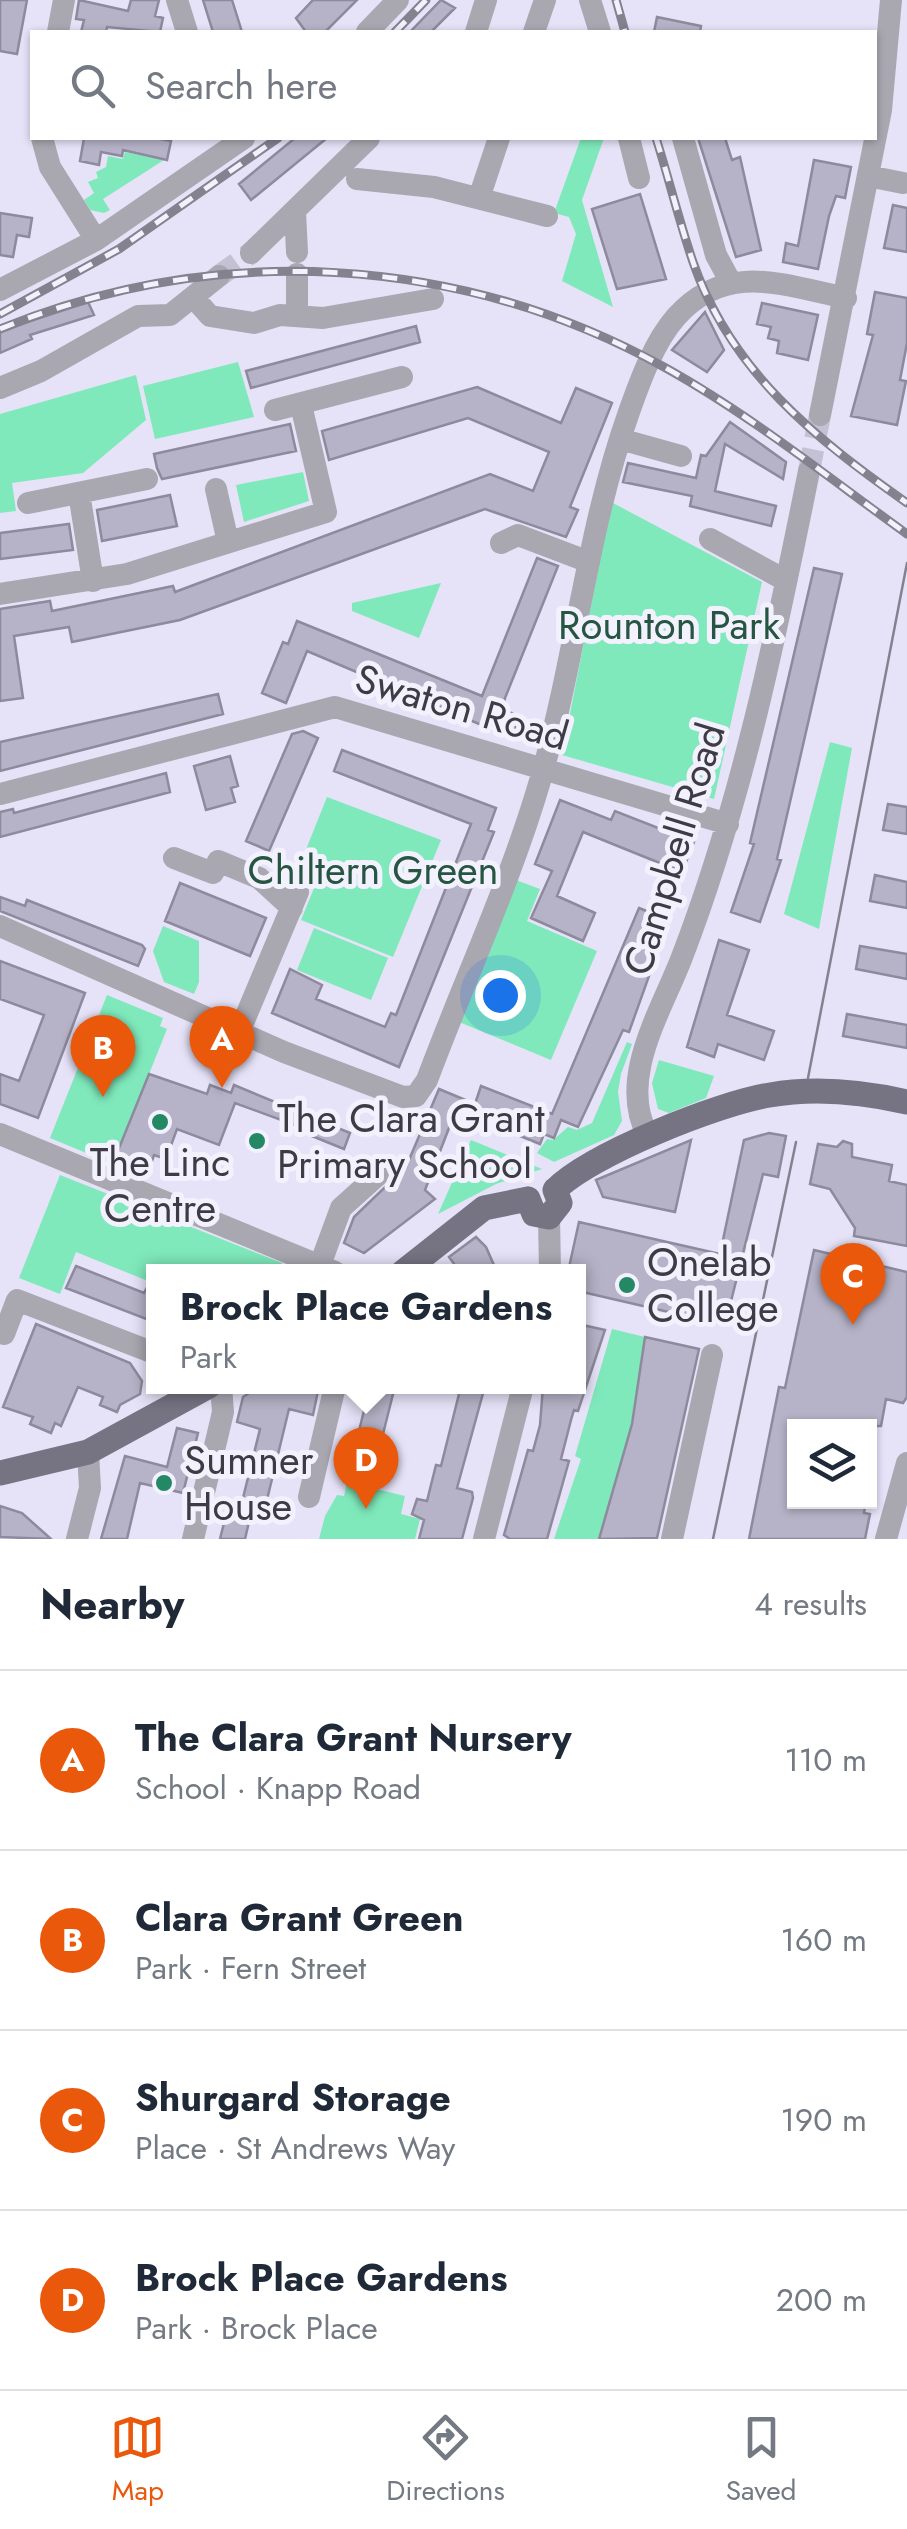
<!DOCTYPE html>
<html lang="en">
<head>
<meta charset="utf-8">
<style>
	:root { --surface:#fff; --page:#f6f6f7; --text:#1f2937; --muted:#747a83; --line:#e0e1e3; --accent:#ea580c }
	body { margin:0; font-family:Jost,sans-serif; background:var(--page); color:var(--text) }
	.controls { position:absolute; right:30px; bottom:30px; display:grid; overflow:hidden; border-radius:0px; box-shadow:0 2px 8px #0004 }
	.controls button { width:90px; height:90px; display:grid; place-items:center; padding:0; border:0; border-bottom:2px solid var(--line); background:var(--surface); color:var(--text); font:50px sans-serif }
	.you { position:absolute; left:500px; top:995px; width:35px; height:35px; margin:-25px; border:8px solid #fff; border-radius:50%; background:#1a73e8; box-shadow:0 0 0 15px #1a73e833 }
	.badge { display:grid; place-items:center; width:65px; height:65px; border-radius:50%; background:var(--accent); color:#fff; font-size:32px; font-weight:700 }
	.pin { position:absolute; translate:-50% -82px; filter:drop-shadow(0 2px 5px #0008) }
	.pin::after { content:''; position:absolute; top:52px; width:35px; height:30px; background:inherit; clip-path:polygon(0 0,100% 0,50% 100%) }
	.popup { position:absolute; left:146px; top:1264px; width:440px; height:130px; box-sizing:border-box; display:grid; place-content:center; border-radius:0px; background:var(--surface); filter:drop-shadow(0 2px 8px #0005); font-size:32px; white-space:nowrap; color:var(--muted) }
	.popup b { font-size:38px; color:var(--text) }
	.popup::after { content:''; position:absolute; left:50%; top:100%; margin-left:-20px; border:20px solid transparent; border-top-color:var(--surface) }
	.list { margin:0; padding:0; list-style:none }
	h2 { display:flex; justify-content:space-between; align-items:center; height:130px; margin:0; padding:0 40px; font-size:42px }
	h2 small { font-size:32px; font-weight:400; color:var(--muted) }
	.list li { display:grid; grid-template-columns:65px 1fr auto; gap:30px; align-items:center; box-sizing:border-box; height:180px; padding:0 40px; border-top:2px solid var(--line) }
	.list b { display:block; font-size:38px; white-space:nowrap }
	.list p { margin:0; font-size:32px; white-space:nowrap; color:var(--muted) }
	.list em { font-size:32px; font-style:normal; color:var(--muted) }
	.icon { flex:none; width:55px; height:55px; fill:none; stroke:currentColor; stroke-width:2; stroke-linecap:round; stroke-linejoin:round }
	.map { position:relative; flex:none; width:907px; height:1539px; overflow:hidden }
	.search { position:absolute; background:var(--surface); box-shadow:0 2px 8px #0004; left:30px; right:30px; top:30px; height:110px; display:flex; align-items:center; gap:25px; box-sizing:border-box; padding:0 35px; border-radius:0px; color:var(--muted); font-size:38px }
	.sheet { height:850px; background:var(--surface) }
	nav { display:flex; justify-content:space-around; align-items:center; box-sizing:border-box; height:140px; border-top:2px solid var(--line); background:var(--surface); font-size:28px; color:var(--muted) }
	nav a { display:grid; justify-items:center; gap:5px }
	nav .on { color:var(--accent) }
	.map>svg:first-child { display:block }
	.green { fill:#7fe9bb }
	.building { fill:#b6b2c7; stroke:#8e8a9d; stroke-width:2.5 }
	.lines { fill:none; stroke-linecap:round; stroke-linejoin:round }
	.minor-tunnel { stroke:#c4c1d4; stroke-width:22; stroke-dasharray:22 11; stroke-linecap:butt }
	.minor { stroke:#a9a7b0; stroke-width:22 }
	.major { stroke:#767383; stroke-width:25 }
	.tram { stroke:#84828f; stroke-width:2.5 }
	.rail-casing { stroke:#84828f; stroke-width:9 }
	.rail { stroke:#f3f1fe; stroke-width:5; stroke-dasharray:15; stroke-linecap:butt }
	.poi-dot { fill:#238863; stroke:#f3f1fe; stroke-width:4 }
	.labels { text-anchor:middle; dominant-baseline:central; stroke-width:10; stroke-linejoin:round; paint-order:stroke }
	.park-label { font-size:40px; fill:#265541; stroke:#f3f1fe }
	.street-label { font-size:40px; fill:#3d3b43; stroke:#f3f1fe }
	.poi-label { font-size:40px; fill:#3d3b43; stroke:#f3f1fe; text-anchor:start }
</style>
</head>
<body>
<div class="map">
<svg width="907" height="1539" viewBox="0 0 907 1539">
	<rect width="100%" height="100%" fill="#e6e2f8"/>
	<path class="green" d="M581 138H604L582 200 613 307 562 281 576 234 569 217 554 213Z
		M125 152 164 160 103 199 110 210 104 213 90 210 84 200 94 193 88 182 98 178 96 172 106 167 108 156 123 159Z
		M238 362 254 417 155 439 143 386Z
		M136 375 146 420 83 473 12 483 16 511 0 513V414Z
		M303 472 309 501 244 522 236 485Z
		M611 502 762 582 714 799 562 755Z
		M441 583 419 638 352 611V603Z
		M830 742 852 748 819 929 784 914Z
		M327 797 441 840 393 957 301 920 321 871 301 862Z
		M516 880 540 889 527 921 597 951 551 1060 459 1022Z
		M163 926 199 941V982L194 994 164 982 153 951Z
		M314 928 388 958 371 1000 297 970Z
		M107 995 163 1018 160 1026 167 1029 113 1164 50 1138Z
		M627 1042 632 1044 621 1074 618 1092 622 1121 614 1135 554 1162 537 1153 547 1139 553 1140 568 1127 577 1130 592 1123Z
		M659 1060 714 1076 706 1098 669 1113 658 1109 652 1083Z
		M471 1140 542 1169 496 1184 438 1214Z
		M60 1175 282 1263 279 1271 154 1272 153 1283 76 1252 60 1294 19 1278Z
		M612 1329 645 1337 630 1430 598 1539H554L581 1459 575 1456Z
		M347 1482 405 1496 401 1514 420 1519 415 1539H319L325 1516 337 1495 344 1496Z"/>
	<path class="building" d="M0 0H27L17 54 0 51Z
		M79 0 128 11 131 0H159L155 16 163 18 160 32 107 27 106 32H81L84 20 76 19Z
		M203 0H232L242 32H213Z
		M313 0H357L325 32H306L296 18Z
		M441 0 455 8 431 32H410Z
		M657 17 701 26 700 32H654Z
		M84 138H155L171 141 167 160 123 150 122 156 101 152 99 165 80 161Z
		M295 138H327L251 200 239 184Z
		M698 138H725L732 160 740 157 761 250 736 257Z
		M814 160 851 167 845 198 836 196 829 216 818 269 783 262 786 243 798 246Z
		M640 194 666 279 617 289 592 209Z
		M893 205 907 208V252L884 248Z
		M0 213 32 218 29 237 17 235 13 257 0 255Z
		M875 292 907 298V343L900 380 906 381 897 425 851 416 873 335 867 334Z
		M88 302 94 315 30 335 32 339 0 353V331Z
		M762 303 818 315 808 360 777 353 779 341 768 338 771 327 757 324Z
		M705 312 724 350 707 372 672 350Z
		M416 326 420 342 251 388 246 371Z
		M477 387 561 423 576 388 612 403 570 507 578 510 566 537 485 509 180 620 72 642 69 627 14 636 23 698 0 701V609L50 601 52 611 173 586 175 592 490 474 533 491 549 452 468 418 329 460 322 431Z
		M730 422 786 462 783 479 725 444 715 491 776 506 771 526 690 506 692 496 623 482 628 463 696 478 701 455 706 456Z
		M290 424 296 451 162 479 157 468 154 454Z
		M170 495 177 526 102 541 97 510Z
		M69 524 73 550 0 559V533Z
		M537 558 558 566 505 698 503 709 520 717 512 738 307 651 286 703 262 693 283 642 288 644 297 621 482 696Z
		M814 568 842 574 777 859 781 860 760 922 731 912 754 844 750 843Z
		M218 694 223 714 0 771V742Z
		M303 731 318 738 269 851 246 841 292 734Z
		M342 750 496 808 488 830 494 832 399 1067 272 1013 290 969 322 985 316 999 385 1027 391 1013 396 1015 471 824 334 771Z
		M230 756 238 786 231 788 235 802 206 810 194 766Z
		M166 773 170 792 0 837V812L13 809 14 813Z
		M560 800 611 820 615 811 694 842 682 872 583 832 557 896 595 913 583 941 531 918 552 871 535 864Z
		M888 804 907 807V834L883 830Z
		M875 875 907 882V908L870 901Z
		M180 883 266 918 250 956 165 921Z
		M0 897 25 906 27 900 142 945 145 949 138 966 0 911Z
		M639 908 669 920 629 1032 623 1030 578 1127 561 1120 554 1138 544 1134 540 1144 456 1110 425 1190 435 1199 364 1253 344 1243 354 1217 406 1167 439 1089 475 1104 481 1086 552 1114Z
		M719 940 749 950 727 1015 774 1031 764 1060 718 1044 714 1057 687 1047Z
		M860 946 907 954V979L856 969Z
		M0 961 85 993 38 1118 0 1104V1074L19 1081 44 1015 0 999Z
		M847 1014 907 1025V1048L843 1036Z
		M149 1074 207 1094 210 1085 231 1093 234 1085 350 1133 344 1149 312 1136 314 1132 235 1103 219 1145 177 1129 166 1159 154 1155 149 1170 115 1158Z
		M769 1133 786 1136 778 1177 763 1174 725 1325 578 1291V1272H568L579 1222 720 1254 744 1140Z
		M691 1140 675 1212 603 1197 596 1180Z
		M843 1141 852 1144V1157L892 1165 889 1181 907 1185V1246L854 1236 855 1228 830 1189 810 1184 818 1144 837 1147Z
		M476 1237 486 1247 497 1272H460L449 1257Z
		M814 1250 907 1272V1397L903 1403 886 1399 881 1426H794V1502H866L864 1513 870 1514 865 1539H749L779 1387 785 1388Z
		M76 1266 144 1293 154 1274V1322L66 1288Z
		M36 1324 130 1363 142 1381 140 1394 120 1405 117 1412 100 1405 103 1397 78 1387 61 1426 55 1423 51 1433 30 1424 33 1417 3 1407Z
		M578 1324 605 1330 578 1411 574 1410 571 1420 561 1459 569 1461 547 1539H510L504 1535 528 1450 533 1451 540 1425 543 1386H578Z
		M645 1337 699 1349 657 1538 599 1539 632 1424Z
		M260 1386H319L313 1415 289 1409 264 1512 252 1509 245 1539H220L229 1503 245 1507 241 1506 260 1429 237 1422 243 1397Z
		M370 1386H395L370 1486 347 1480Z
		M461 1386H485L457 1488 472 1492 473 1498 462 1539H419L424 1520 412 1514 417 1499 427 1501 436 1465 441 1466Z
		M177 1428 198 1433 183 1493 140 1483 127 1539H101L125 1456 167 1467Z
		M0 1506 22 1513 51 1539 0 1537Z"/>
	<g class="lines">
		<path class="minor-tunnel" d="M219 276 251 253
			M809 471 820 415"/>
		<path class="minor" d="M177 0 187 32
			M590 0 600 32
			M58 32 64 0
			M367 32 398 0
			M476 32 486 0
			M534 32 545 0
			M42 138 50 167 96 240
			M629 138 639 178
			M683 138 716 255 730 281
			M868 176 903 183
			M357 179 434 187 547 216
			M479 198 499 138
			M295 212 297 252
			M251 253 369 138
			M297 274V314
			M0 290 96 240 244 138
			M194 298 210 316 254 323 280 315 323 318 433 299
			M0 388 41 371 138 316 170 315 219 276
			M275 410 402 377
			M820 415 881 110 891 0
			M620 439 681 456
			M216 489 228 542
			M79 493 93 581
			M28 503 147 479
			M710 539 785 580
			M501 543 518 535 589 562
			M0 594 127 574 326 512 301 405
			M0 794 335 707 728 824
			M174 858 213 873 218 861 259 878 292 908
			M0 926 284 1052 403 1097 416 1096 427 1080C465 978 512 879 542 774 576 655 587 530 629 412 640 381 654 342 676 317 726 261 783 285 846 298
			M240 1030 298 892
			M0 1134 335 1272
			M648 1136C617 1079 661 1012 682 957 742 801 776 635 809 471
			M549 1217 550 1272
			M320 1265 341 1208 380 1173
			M4 1334 17 1300 154 1353
			M309 1497 335 1386
			M77 1539 90 1488 88 1452
			M193 1539 223 1412 221 1386
			M484 1539 523 1386
			M672 1539 712 1355
			M886 1539 907 1463"/>
		<path class="major" d="M555 1190C591 1154 719 1103 770 1095 815 1087 863 1092 907 1102
			M528 1199 534 1214 549 1217 560 1203 555 1190
			M403 1272 484 1208 528 1199
			M0 1473 88 1452 209 1386"/>
		<path class="tram" d="M808 1078 907 563
			M713 1539 796 1142"/>
		<g class="rail-casing">
			<path id="rail" d="M616 0 625 32
				M395 32 426 0
				M656 138C669 179 679 221 693 262 731 372 816 439 907 503
				M0 314 119 249 278 138
				M0 329C216 241 459 254 664 367 749 414 828 477 907 534"/>
		</g>
		<use href="#rail" class="rail"/>
	</g>
	<g class="poi-dot">
		<circle cx="160" cy="1122" r="10"/>
		<circle cx="257" cy="1141" r="10"/>
		<circle cx="627" cy="1285" r="10"/>
		<circle cx="164" cy="1483" r="10"/>
	</g>
	<g class="labels">
		<g class="park-label">
			<text x="669" y="625">Rounton Park</text>
			<text x="373" y="870">Chiltern Green</text>
		</g>
		<g class="street-label">
			<text transform="translate(462 707) rotate(16)">Swaton Road</text>
			<text transform="translate(674 849) rotate(-73)">Campbell Road</text>
		</g>
		<g class="poi-label">
			<text x="277" y="1118">The Clara Grant<tspan x="277" dy="46">Primary School</tspan></text>
			<text x="160" y="1162" text-anchor="middle">The Linc<tspan x="160" dy="46">Centre</tspan></text>
			<text x="647" y="1262">Onelab<tspan x="647" dy="46">College</tspan></text>
			<text x="184" y="1460">Sumner<tspan x="184" dy="46">House</tspan></text>
		</g>
	</g>
</svg>
<div class="controls">
<button><svg class="icon" aria-label="layers" viewBox="0 0 24 24"><path d="M12 4l9 5-9 5-9-5zM3 14l9 5 9-5"/></svg></button>
</div>
<div class="you"></div>
<div class="pin badge" style="left:222px;top:1088px">A</div>
<div class="pin badge" style="left:103px;top:1097px">B</div>
<div class="pin badge" style="left:853px;top:1325px">C</div>
<div class="pin badge" style="left:366px;top:1509px">D</div>
<div class="popup"><b>Brock Place Gardens</b>Park</div>
<div class="search"><svg class="icon" aria-label="search" viewBox="0 0 24 24"><circle cx="10" cy="10" r="6"/><path d="M15 15l6 6"/></svg>Search here</div>
</div>
<section class="sheet">
<h2>Nearby<small>4 results</small></h2>
<ul class="list">
<li><span class="badge">A</span><div><b>The Clara Grant Nursery</b><p>School · Knapp Road</p></div><em>110 m</em></li>
<li><span class="badge">B</span><div><b>Clara Grant Green</b><p>Park · Fern Street</p></div><em>160 m</em></li>
<li><span class="badge">C</span><div><b>Shurgard Storage</b><p>Place · St Andrews Way</p></div><em>190 m</em></li>
<li><span class="badge">D</span><div><b>Brock Place Gardens</b><p>Park · Brock Place</p></div><em>200 m</em></li>
</ul>
</section>
<nav>
<a class="on"><svg class="icon" aria-label="map" viewBox="0 0 24 24"><path d="M3 6l6-2 6 2 6-2v14l-6 2-6-2-6 2zM9 4v14M15 6v14"/></svg>Map</a>
<a><svg class="icon" aria-label="directions" viewBox="0 0 24 24"><path d="M12 3l9 9-9 9-9-9zM9 14v-3h6M13 9l2 2-2 2"/></svg>Directions</a>
<a><svg class="icon" aria-label="saved" viewBox="0 0 24 24"><path d="M7 4h10v16l-5-4-5 4z"/></svg>Saved</a>
</nav>
</body>
</html>
